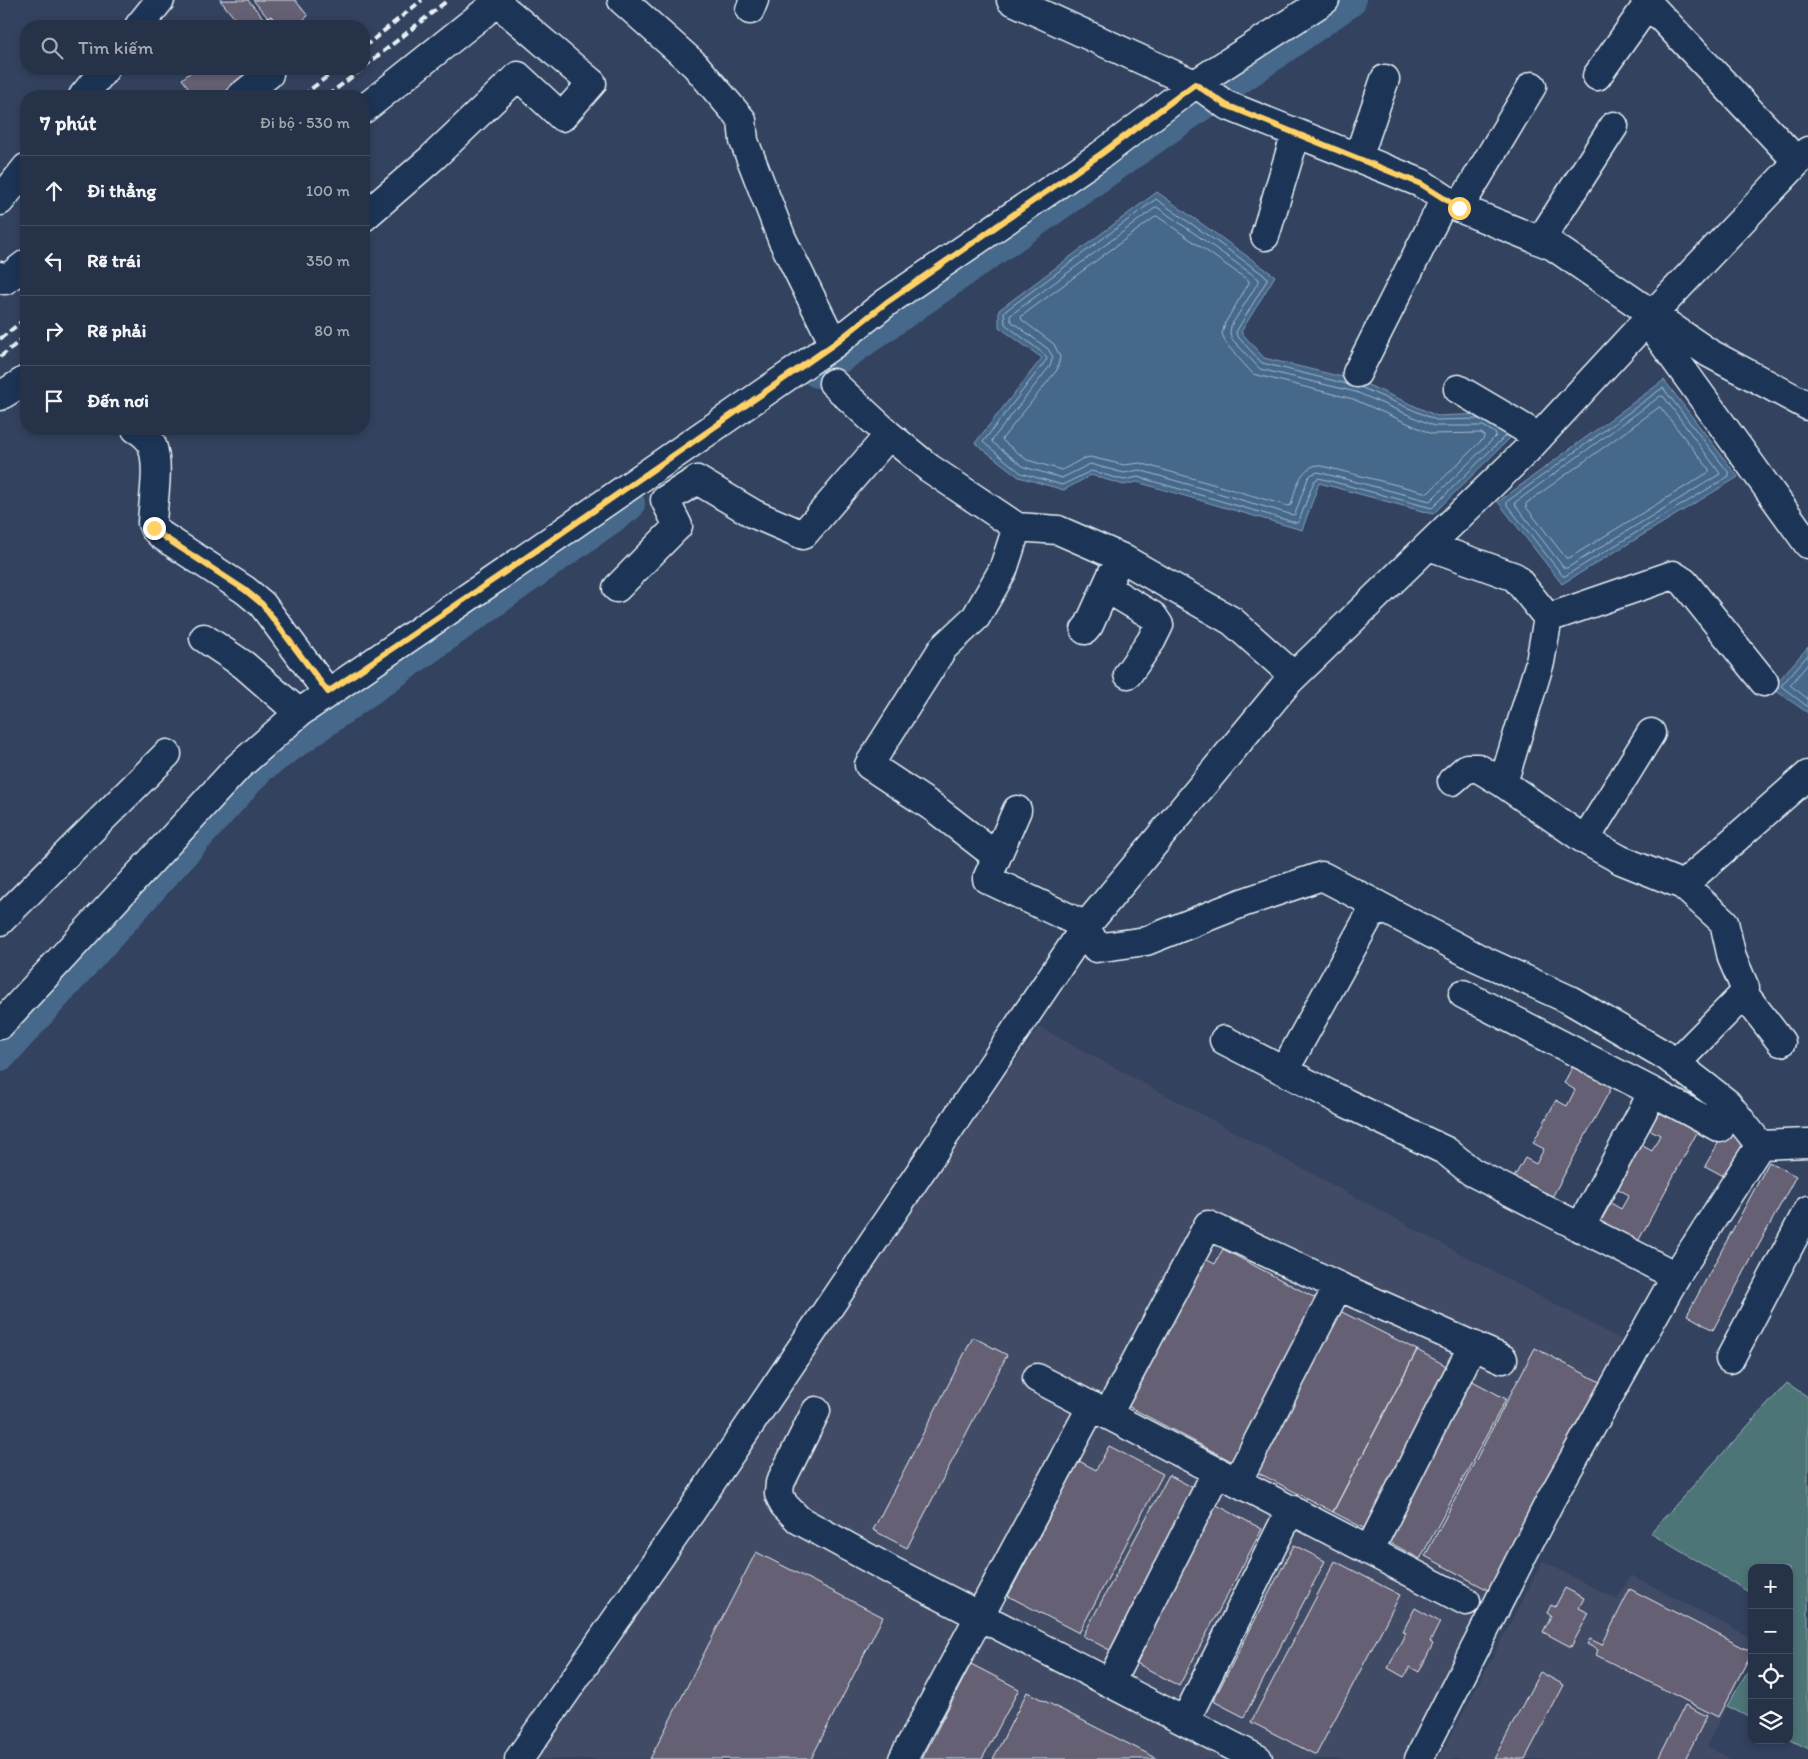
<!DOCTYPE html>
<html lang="vi">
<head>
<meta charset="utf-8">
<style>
	:root { --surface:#263247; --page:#2e3a4e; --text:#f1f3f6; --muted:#a4aab4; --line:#424d60 }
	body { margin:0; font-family:Itim,sans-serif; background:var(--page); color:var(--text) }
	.controls { position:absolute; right:15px; bottom:15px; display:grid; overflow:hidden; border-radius:10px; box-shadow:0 2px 8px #0003 }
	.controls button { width:45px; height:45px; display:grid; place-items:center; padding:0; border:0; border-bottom:1px solid var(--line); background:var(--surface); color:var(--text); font:25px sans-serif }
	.stop { position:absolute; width:15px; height:15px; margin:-11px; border:4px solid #ffd166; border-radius:50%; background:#fff }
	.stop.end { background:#ffd166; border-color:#fff; box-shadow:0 1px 5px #0008 }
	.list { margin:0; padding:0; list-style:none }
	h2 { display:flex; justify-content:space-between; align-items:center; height:65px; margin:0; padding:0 20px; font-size:21px }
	h2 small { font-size:16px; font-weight:400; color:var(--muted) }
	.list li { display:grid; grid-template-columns:32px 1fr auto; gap:15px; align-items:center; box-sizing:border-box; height:70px; padding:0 20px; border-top:1px solid var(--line) }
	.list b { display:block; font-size:19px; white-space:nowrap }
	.list em { font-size:16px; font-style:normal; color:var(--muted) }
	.icon { flex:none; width:28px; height:28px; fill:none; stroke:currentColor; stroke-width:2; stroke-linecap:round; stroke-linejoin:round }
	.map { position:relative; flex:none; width:1808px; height:1759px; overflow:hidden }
	.search { position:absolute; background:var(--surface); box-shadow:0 2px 8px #0003; left:20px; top:20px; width:350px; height:55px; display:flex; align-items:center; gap:12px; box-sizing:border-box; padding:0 18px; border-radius:20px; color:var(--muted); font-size:19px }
	.panel { position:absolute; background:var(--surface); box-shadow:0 2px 8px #0003; left:20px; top:90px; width:350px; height:345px; border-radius:20px }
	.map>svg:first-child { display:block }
	.built { fill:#424b65 }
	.green { fill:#4d7478; stroke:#9ab2b8 }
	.water { fill:#45678b; stroke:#869eb7 }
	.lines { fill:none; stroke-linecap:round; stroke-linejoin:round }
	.shore { stroke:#a7bacc; stroke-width:1 }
	.river { stroke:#45678b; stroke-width:36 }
	.building { fill:#656073; stroke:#e8f1f8 }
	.minor-casing { stroke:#e8f1f8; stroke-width:31 }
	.minor { stroke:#1d3557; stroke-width:28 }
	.rail { stroke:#e8f1f8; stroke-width:4; stroke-dasharray:8 4; stroke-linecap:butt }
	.route { stroke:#ffd166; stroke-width:6 }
</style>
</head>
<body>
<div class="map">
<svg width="1808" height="1759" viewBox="0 0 1808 1759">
	<rect width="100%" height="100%" fill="#33425f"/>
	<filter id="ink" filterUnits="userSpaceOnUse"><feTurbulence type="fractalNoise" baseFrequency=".02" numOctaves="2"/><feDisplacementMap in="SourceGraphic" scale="10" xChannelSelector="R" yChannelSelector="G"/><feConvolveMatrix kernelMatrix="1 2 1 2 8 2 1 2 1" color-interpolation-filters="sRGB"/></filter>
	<g filter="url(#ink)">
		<path class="built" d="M1039 1027 1625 1342 1408 1759H534Z
			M1543 1561 1617 1600 1631 1575 1752 1638V1654L1707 1746 1731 1759H1439Z"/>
		<path class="green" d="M1787 1383 1808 1397V1749L1789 1739V1568H1752V1594L1650 1533Z
			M1752 1665V1719L1727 1706Z"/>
		<path class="water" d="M1157 192 1275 276 1241 332 1264 358 1359 381 1437 416 1486 414 1516 432 1433 514 1319 483 1302 530 1137 482 1124 485 1091 475 1064 490 1019 477 975 443 1042 358 999 327V310Z
			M1664 380 1738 477 1562 584 1498 502Z
			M1808 647V713L1772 688Z"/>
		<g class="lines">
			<path class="shore" d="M1157 207 1259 279V281L1231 326 1230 333 1232 339 1260 369 1356 392 1434 426H1483L1495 433 1496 436 1430 501 1318 472 1312 474 1308 478 1295 514 1293 515 1139 470 1124 473 1090 464 1062 478 1024 467 992 442V440L1050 366 1053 357 1048 349 1011 321 1010 316Z
				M1157 216 1249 281V283L1225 323 1222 334 1227 345 1253 374 1353 399 1432 434 1481 433 1484 435V438L1428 493 1318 465C1299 468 1296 489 1291 505L1288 506 1140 463 1124 465 1090 457 1082 459 1062 470 1027 460 1003 441 1002 439 1057 370 1060 357 1054 344 1022 320 1021 317Z
				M1347 384 1262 363 1237 336 1236 332 1267 280V277L1156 199 1004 312 1005 324 1044 354 1047 359 983 442 1021 473 1062 485 1091 471 1124 480 1138 477 1297 523 1299 521 1314 481 1319 478 1432 508 1506 435
				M1360 387 1436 420 1480 419
				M1663 388 1729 473V476L1565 576H1563L1507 505V502Z
				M1661 396 1664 397 1719 472 1720 474 1567 568H1564L1516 506 1515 503Z
				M1660 407 1709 469V472L1569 558H1566L1526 507V504Z
				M1808 655 1781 686 1808 707
				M1808 664 1790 685 1808 699"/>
			<path class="river" d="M818 370 1348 0
				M0 1053 258 766 627 504"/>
		</g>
		<path class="building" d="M220 0H248L265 20 271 16 279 26H241Z
			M253 0H295L308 16 295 26H279L271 16 268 18Z
			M195 69H266L231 96H176L188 87 182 79Z
			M1576 1060 1615 1081 1550 1201 1512 1181 1525 1158 1536 1164 1544 1149 1533 1143 1556 1100 1567 1106 1575 1090 1564 1083Z
			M1662 1106 1700 1127 1635 1247 1598 1226 1611 1203 1621 1209 1629 1195 1618 1189 1641 1145 1652 1151 1660 1135 1649 1129Z
			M1728 1126 1753 1140 1731 1180 1705 1166Z
			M1769 1162 1796 1176 1713 1330 1687 1315Z
			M1223 1249 1319 1300 1233 1462 1124 1404 1201 1257 1215 1264Z
			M1334 1308 1417 1350 1333 1512 1251 1469Z
			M973 1337 1007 1355 907 1548 873 1530Z
			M1535 1348 1600 1382 1490 1591 1425 1556Z
			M1417 1350 1454 1370 1371 1532 1333 1512Z
			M1465 1377 1506 1399 1420 1559 1380 1537Z
			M1109 1446 1163 1474 1079 1633 1008 1596 1079 1461 1096 1470Z
			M1169 1475 1203 1493 1117 1654 1083 1636Z
			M1211 1502 1262 1529 1179 1686 1129 1659Z
			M1294 1545 1325 1561 1244 1717 1213 1701Z
			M756 1552 883 1617 811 1759H650Z
			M1335 1561 1400 1595 1316 1755 1251 1722Z
			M1565 1588 1584 1598 1579 1608 1589 1613 1571 1647 1543 1632 1551 1616 1547 1613 1551 1605 1555 1607Z
			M1630 1589 1752 1652 1718 1717 1596 1655 1598 1650 1587 1644 1590 1639 1602 1645Z
			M1415 1608 1440 1622 1430 1642 1433 1644 1419 1672 1410 1667 1404 1677 1388 1668 1406 1632 1403 1631Z
			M971 1664 1019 1689 982 1759H922Z
			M1540 1672 1564 1685 1525 1759H1494Z
			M1027 1692 1158 1759H993Z
			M1685 1705 1707 1716 1685 1759H1658Z"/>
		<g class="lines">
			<g class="minor-casing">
				<path id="minor" d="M622 0 695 65 742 120 744 141 782 239 834 344
					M1011 0 1201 87 1226 105 1421 183 1459 208 1553 246 1709 353 1808 406
					M1645 0 1797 161
					M750 10 754 0
					M139 26 160 0
					M1597 76 1648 4
					M83 96 105 69
					M241 96 269 74
					M364 109 500 0
					M1358 158 1385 79
					M0 201 26 168
					M1459 208 1532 86
					M364 217 432 158 518 76 562 117 592 83C560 57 529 29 497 3
					M1265 236 1296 133
					M1540 241 1614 126
					M0 276 5 280 26 264
					M1648 319 1656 333 1808 544
					M1357 373 1445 199
					M1458 389 1539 437
					M0 396 26 380
					M136 429C142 432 150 439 152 445 160 467 153 500 152 523L154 528 161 535 245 590 262 604 328 693
					M889 435 929 468 1017 527 1058 530 1120 557 1232 621 1294 676
					M1429 546 1515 577 1548 618 1540 662 1503 783
					M617 588 678 526 665 500 697 480 754 514 803 535 889 435 833 383
					M1106 588 1153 616 1159 625 1151 641 1128 674
					M1548 618 1673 575 1684 582 1764 682
					M1085 630 1089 625 1113 572
					M299 713 537 550 834 344 887 302 1101 155 1195 84 1325 0
					M1452 781 1467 768H1478L1503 783 1585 840 1621 860 1683 885 1724 922 1732 958 1745 988 1744 994 1676 1063
					M1017 810 987 879 1086 926 1096 948 1146 941 1242 903 1322 876 1478 958 1570 1000 1666 1056 1727 1103 1760 1145
					M1585 840 1651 733
					M996 856 934 808 869 765 943 648 976 617 1003 570 1017 527
					M1683 885 1808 775
					M0 921 167 754
					M1463 994 1653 1092 1580 1228
					M1744 994 1781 1042
					M0 1025 238 767 299 713 244 665 204 638
					M1224 1040 1346 1103 1446 1151 1472 1172 1676 1276
					M1284 1071 1376 904
					M1653 1092 1720 1128
					M1760 1145 1808 1143
					M1730 1359 1808 1210
					M1037 1378 1466 1601
					M816 1411 780 1483 779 1494 784 1505 799 1520 894 1572 1258 1759
					M1108 1414 1208 1225 1338 1286 1503 1359
					M1237 1482 1338 1286
					M1369 1551 1473 1345
					M1110 1683 1217 1471
					M1185 1721 1291 1509
					M519 1759 691 1512 1086 926 1288 682 1526 451 1648 319 1808 151
					M903 1759 1092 1406
					M1419 1759 1550 1501 1676 1276 1760 1145"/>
			</g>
			<use href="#minor" class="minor"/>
			<path class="rail" d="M364 47 422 0
				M364 67 448 0
				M302 96 337 69
				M327 96 362 69
				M0 339 26 318
				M0 357 26 336"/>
		</g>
	</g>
	<g class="lines" filter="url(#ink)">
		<path class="route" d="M154 528 161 535 245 590 262 604 328 692 537 550 834 344 887 302 1101 154 1195 84 1226 105 1421 184 1459 208"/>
	</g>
</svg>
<div class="controls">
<button>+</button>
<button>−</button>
<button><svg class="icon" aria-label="locate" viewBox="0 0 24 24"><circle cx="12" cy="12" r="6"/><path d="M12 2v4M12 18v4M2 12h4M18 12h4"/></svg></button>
<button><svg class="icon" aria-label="layers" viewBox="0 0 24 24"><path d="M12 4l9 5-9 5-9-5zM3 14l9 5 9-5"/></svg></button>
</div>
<div class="stop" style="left:1459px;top:208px"></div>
<div class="stop end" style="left:154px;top:528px"></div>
<div class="search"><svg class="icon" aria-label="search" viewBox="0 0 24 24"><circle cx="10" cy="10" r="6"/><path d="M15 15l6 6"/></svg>Tìm kiếm</div>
<section class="panel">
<h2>7 phút<small>Đi bộ · 530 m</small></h2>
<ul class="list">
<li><svg class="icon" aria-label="ahead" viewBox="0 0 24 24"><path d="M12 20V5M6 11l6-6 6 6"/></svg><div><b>Đi thẳng</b></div><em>100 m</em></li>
<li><svg class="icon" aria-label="left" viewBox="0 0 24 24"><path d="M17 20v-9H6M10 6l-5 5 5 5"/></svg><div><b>Rẽ trái</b></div><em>350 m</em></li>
<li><svg class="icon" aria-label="right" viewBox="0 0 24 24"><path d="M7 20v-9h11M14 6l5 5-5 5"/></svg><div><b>Rẽ phải</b></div><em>80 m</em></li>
<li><svg class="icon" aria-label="arrive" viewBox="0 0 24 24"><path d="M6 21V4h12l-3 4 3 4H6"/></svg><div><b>Đến nơi</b></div></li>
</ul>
</section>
</div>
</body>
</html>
